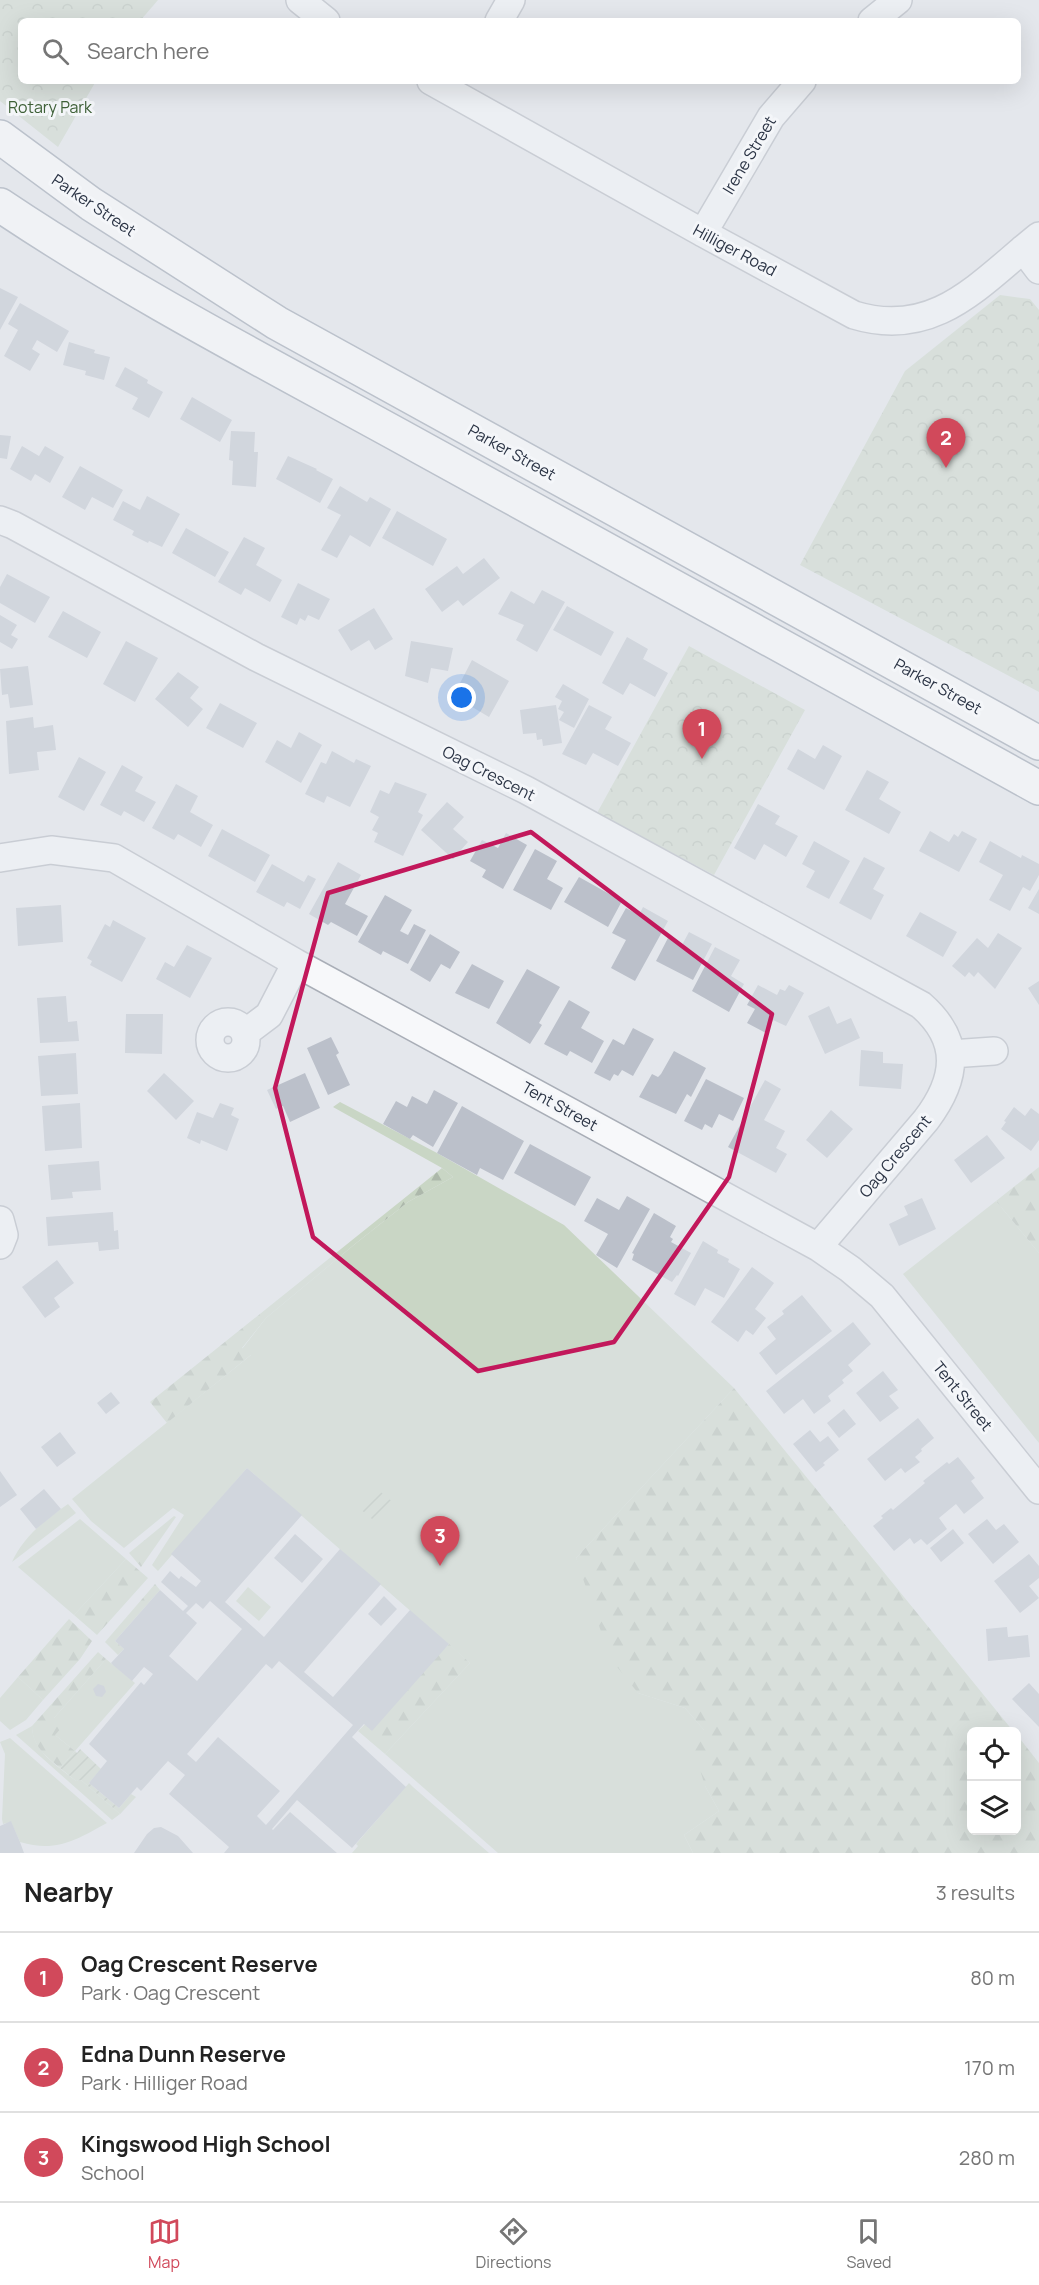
<!DOCTYPE html>
<html lang="en">
<head>
<meta charset="utf-8">
<style>
	:root { --surface:#fff; --page:#f2f2f2; --text:#222; --muted:#767676; --line:#e0e0e0; --accent:#d1495b }
	body { margin:0; font-family:Manrope,sans-serif; background:var(--page); color:var(--text) }
	.controls { position:absolute; right:18px; bottom:18px; display:grid; overflow:hidden; border-radius:9px; box-shadow:0 6px 24px #0002 }
	.controls button { width:54px; height:54px; display:grid; place-items:center; padding:0; border:0; border-bottom:2px solid var(--line); background:var(--surface); color:var(--text); font:30px sans-serif }
	.you { position:absolute; left:462px; top:698px; width:21px; height:21px; margin:-15px; border:4px solid #fff; border-radius:50%; background:#1a73e8; box-shadow:0 0 0 9px #1a73e833 }
	.badge { display:grid; place-items:center; width:39px; height:39px; border-radius:50%; background:var(--accent); color:#fff; font-size:20px; font-weight:700 }
	.pin { position:absolute; translate:-50% -50px; filter:drop-shadow(0 2px 3px #0008) }
	.pin::after { content:''; position:absolute; top:32px; width:21px; height:18px; background:inherit; clip-path:polygon(0 0,100% 0,50% 100%) }
	.list { margin:0; padding:0; list-style:none }
	h2 { display:flex; justify-content:space-between; align-items:center; height:78px; margin:0; padding:0 24px; font-size:26px }
	h2 small { font-size:20px; font-weight:400; color:var(--muted) }
	.list li { display:grid; grid-template-columns:39px 1fr auto; gap:18px; align-items:center; box-sizing:border-box; height:90px; padding:0 24px; border-top:2px solid var(--line) }
	.list b { display:block; font-size:22px; white-space:nowrap }
	.list p { margin:0; font-size:20px; white-space:nowrap; color:var(--muted) }
	.list em { font-size:20px; font-style:normal; color:var(--muted) }
	.icon { flex:none; width:33px; height:33px; fill:none; stroke:currentColor; stroke-width:2; stroke-linecap:round; stroke-linejoin:round }
	.map { position:relative; flex:none; width:1039px; height:1853px; overflow:hidden }
	.search { position:absolute; background:var(--surface); box-shadow:0 6px 24px #0002; left:18px; right:18px; top:18px; height:66px; display:flex; align-items:center; gap:15px; box-sizing:border-box; padding:0 21px; border-radius:9px; color:var(--muted); font-size:22px }
	.sheet { height:348px; background:var(--surface) }
	nav { display:flex; justify-content:space-around; align-items:center; box-sizing:border-box; height:84px; border-top:2px solid var(--line); background:var(--surface); font-size:16px; color:var(--muted) }
	nav a { display:grid; justify-items:center; gap:3px }
	nav .on { color:var(--accent) }
	.map>svg:first-child { display:block }
	.grass { fill:#c9d6c5 }
	.forest { fill:url(#forest-firs) }
	.park { fill:url(#park-crowns) }
	.garden { fill:url(#garden-furrows) }
	.building { fill:#bbc0ca; fill-rule:evenodd }
	.lines { fill:none; stroke-linecap:round; stroke-linejoin:round }
	.minor-casing { stroke:#a9aeb7; stroke-width:30 }
	.highway-casing { stroke:#8b94a3; stroke-width:36 }
	.minor { stroke:#f7f8fa; stroke-width:27 }
	.highway { stroke:#fff; stroke-width:33 }
	.marked { fill:none; stroke:#c2185b; stroke-width:4.5; stroke-linejoin:round }
	.labels { text-anchor:middle; dominant-baseline:central; stroke-width:6; stroke-linejoin:round; paint-order:stroke }
	.park-label { font-size:16px; fill:#3f6138; stroke:#f4f6f9 }
	.street-label { font-size:16px; fill:#2b3445; stroke:#f4f6f9 }
</style>
</head>
<body>
<div class="map">
<svg width="1039" height="1853" viewBox="0 0 1039 1853">
	<defs>
		<pattern id="forest-firs" width="22" height="20" patternUnits="userSpaceOnUse" patternTransform="scale(1.5)"><rect width="22" height="20" fill="#c9d6c5"/><path d="M5 1l3.5 6h-7zM16 11l3.5 6h-7z" fill="#adb8ab"/></pattern>
		<pattern id="park-crowns" width="20" height="18" patternUnits="userSpaceOnUse" patternTransform="scale(1.5)"><rect width="20" height="18" fill="#c9d6c5"/><path d="M2 6a3 3 0 1 1 6 0M12 15a3 3 0 1 1 6 0" fill="none" stroke="#adb8ab"/></pattern>
		<pattern id="garden-furrows" width="10" height="10" patternUnits="userSpaceOnUse" patternTransform="scale(1.5)"><rect width="10" height="10" fill="#c9d6c5"/><path d="M-1 1l2-2M0 10L10 0M9 11l2-2" fill="none" stroke="#adb8ab"/></pattern>
	</defs>
	<rect width="100%" height="100%" fill="#e4e7ec"/>
	<path class="grass" d="M340 1102 437 1153 564 1225 734 1388 576 1558 638 1693 685 1708 704 1730 705 1786 719 1811 684 1835 693 1853H498L385 1754 470 1663 247 1468 158 1571 152 1565 184 1515 173 1508 124 1548 91 1521 72 1499 251 1355 242 1349 266 1318 355 1244 408 1202 453 1177 442 1168 333 1107Z
		M996 1201 1039 1253V1443L903 1274Z
		M68 1504 76 1513 12 1562C23 1537 45 1520 68 1504Z
		M80 1519 126 1559 74 1615 18 1567Z
		M248 1587 271 1607 259 1621 236 1601Z
		M106 1659 135 1683 75 1751 55 1735 54 1718Z
		M18 1677 43 1700 26 1720 10 1730 0 1721V1698Z
		M32 1726C32 1751 58 1766 76 1781L81 1780 120 1814 112 1820 16 1735Z
		M10 1738 107 1823C76 1840 56 1853 20 1842L11 1822 3 1824 2 1819 5 1754 0 1742Z
		M409 1783 413 1787 489 1853H352L358 1846 356 1844Z"/>
	<path class="forest" d="M1039 1167V1253L996 1201Z
		M442 1168 453 1177 408 1202 355 1244 266 1318 242 1348 252 1354 167 1423 150 1402Z
		M734 1388 1013 1731 972 1732V1830H1016L1017 1735 1039 1763V1853H693L684 1835 719 1811 705 1786 694 1750 704 1730 685 1708 638 1693 610 1658 576 1558Z
		M174 1516 176 1517 141 1567 129 1553Z
		M126 1559 148 1578 97 1635 74 1615Z
		M155 1584 160 1590 115 1641 124 1649 118 1655 105 1642Z
		M69 1619 92 1641 80 1659 43 1700 18 1677Z
		M449 1644 470 1663 385 1754 358 1731Z
		M98 1652 106 1659 54 1718 63 1726 55 1735 75 1751 60 1768C46 1756 32 1746 32 1726Z"/>
	<path class="park" d="M0 0H158L140 21H21V81H96L58 147 0 101Z
		M1000 295 1030 299 1039 310V692L800 565 905 371Z
		M689 646 805 710 714 875 597 813Z"/>
	<path class="garden" d="M376 1488 395 1504 378 1524 359 1508Z
		M80 1749 101 1769 89 1783 119 1808 131 1794 136 1797 120 1814 81 1780 76 1781 60 1768 75 1751 77 1753Z"/>
	<path class="building" d="M0 288 18 297 0 330Z
		M20 303 69 331 57 352 37 340 32 349 40 354 30 371 4 356 18 330 8 324Z
		M69 342 95 350 94 353 110 357 104 380 85 375 86 371 63 365Z
		M125 367 148 380 147 383 163 392 149 418 132 409 138 398 115 386Z
		M192 397 232 420 220 442 180 419Z
		M231 431 255 432 254 452H258L256 487 232 485 233 461 229 460Z
		M0 435 11 436 7 459 0 458Z
		M22 446 39 456 45 446 64 457 50 483 35 474 31 481 10 469Z
		M288 456 317 469 316 470 333 479 320 503 276 479Z
		M80 466 123 490 113 508 92 497 85 510 62 497Z
		M340 486 367 502 370 497 391 509 370 547 350 535 337 558 321 550 341 515 327 508Z
		M147 496 180 514 162 547 149 541 148 543 132 535 134 531 113 520 123 501 140 510Z
		M397 511 447 539 433 566 382 538Z
		M186 528 229 552 215 577 172 553Z
		M244 537 265 548 256 565 282 580 270 602 245 588 241 595 218 582Z
		M484 558 500 578 463 606 458 600 442 612 425 589 457 566 463 574Z
		M7 574 50 597 35 623 0 603V587Z
		M298 583 330 599 319 620 308 615 305 621 300 618 297 625 281 617Z
		M542 590 565 602 537 652 516 640 524 625 498 614 511 591 534 604Z
		M567 606 614 632 601 656 553 630Z
		M374 608 393 639 375 650 369 640 351 651 338 630Z
		M63 611 101 632 87 658 48 637Z
		M0 615 17 625 11 635 18 639 12 649 0 642Z
		M627 637 648 649 643 659 668 673 655 697 630 683 623 695 602 683Z
		M126 641 158 658 135 702 103 684Z
		M411 641 453 648 448 671 431 668 428 683 405 676Z
		M472 660 509 681 489 717 467 704 474 691 460 683Z
		M28 666 33 705 10 708 8 694 2 695 0 669Z
		M178 672 199 687 190 698 203 709 188 727 155 699Z
		M563 684 589 699 574 728 559 720 564 712 558 709 562 701 555 697Z
		M220 703 257 723 243 748 206 728Z
		M556 705 562 743 543 746 542 739 537 740 536 733 523 734 520 710Z
		M589 705 612 717 605 729 631 743 618 766 593 753 586 765 562 754Z
		M33 717 34 728 53 725 56 750 37 752 39 770 9 774 6 721Z
		M299 732 322 745 301 783 265 762 277 740 291 748Z
		M823 745 842 756 824 790 787 769 798 749 815 759Z
		M332 751 354 763 356 759 371 766 350 807 327 796 324 803 305 794 321 762 326 764Z
		M79 757 106 772 84 811 58 797Z
		M122 765 143 777 135 791 156 802 144 822 124 811 121 816 100 805Z
		M867 770 889 782 879 799 901 812 889 834 845 810Z
		M395 782 427 794 418 812 423 815 403 856 374 842 378 833 372 830 379 817 370 812 380 790 389 794Z
		M176 784 198 796 190 812 213 825 201 847 178 834 174 840 152 828Z
		M447 802 464 817 453 829 468 842 453 859 421 830Z
		M758 804 780 816 775 824 798 836 786 857 764 844 755 860 734 848Z
		M222 829 270 855 255 882 208 856Z
		M930 831 949 842 954 834 958 837 962 831 977 839 959 872 919 851Z
		M506 833 527 845 503 889 482 877 486 870 470 861 482 840 498 848Z
		M814 841 850 861 829 899 806 887 815 871 802 864Z
		M990 841 1021 858 1022 855 1039 864V875L1030 891 1023 887 1010 911 989 900 1003 875 979 862Z
		M535 849 557 861 547 879 563 888 551 910 513 890Z
		M864 857 885 868 873 889 884 895 871 920 839 903Z
		M338 862 361 875 345 904 368 916 357 936 331 922 328 925 309 914Z
		M272 864 304 882 308 875 316 879 300 909 287 902 284 907 256 892Z
		M579 877 622 901 608 927 564 902Z
		M1039 889V914L1028 908Z
		M385 895 412 910 400 931 408 935 414 924 426 930 408 964 383 951 381 955 358 942Z
		M61 905 63 942 18 946 16 908Z
		M643 907 668 921 635 981 611 968 626 940 612 933 626 908 639 915Z
		M920 912 957 932 943 957 906 936Z
		M113 920 146 938 122 982 90 965 92 961 87 958 105 924 110 927Z
		M689 932 712 944 693 980 656 961 668 938 682 945Z
		M998 933 1022 948 995 989 978 972 974 977 969 972 965 977 952 966 977 938 988 948Z
		M430 934 460 952 450 969 441 964 430 982 410 970Z
		M187 945 212 958 190 998 156 979 165 962 174 967Z
		M715 947 740 960 731 976 744 984 729 1012 692 991Z
		M472 964 504 981 489 1009 455 993Z
		M527 969 560 987 539 1023 542 1025 530 1044 496 1023Z
		M1039 981V1005L1028 988Z
		M758 985 777 995 780 989 785 991 789 985 804 993 786 1026 773 1020 766 1033 747 1023 755 1009 747 1005Z
		M66 996 68 1022 77 1021 79 1041 40 1043 37 998Z
		M569 1000 590 1012 581 1028 604 1041 592 1063 570 1051 567 1056 544 1044Z
		M829 1006 837 1024 851 1018 860 1038 825 1054 808 1016Z
		M126 1014H163L162 1054 125 1053Z
		M633 1028 654 1039 633 1076 622 1070 618 1076 614 1074 610 1081 594 1073 613 1039 624 1045Z
		M331 1037 339 1053 336 1055 350 1085 328 1095 307 1048Z
		M861 1050 883 1052V1063L903 1064 901 1089 859 1086Z
		M674 1051 706 1068 691 1097 687 1094 676 1114 639 1097 652 1074 658 1077 661 1074Z
		M76 1053 78 1094 41 1096 38 1056Z
		M164 1073 194 1101 176 1120 147 1091Z
		M305 1073 320 1108 290 1122 283 1106 276 1109 267 1090Z
		M706 1079 744 1098 733 1121 719 1114 712 1128 705 1124 702 1130 684 1121Z
		M765 1080 781 1089 764 1120 785 1131 776 1148 787 1154 776 1173 728 1147Z
		M434 1090 458 1103 433 1147 413 1135 410 1139 383 1124 396 1101 407 1107 412 1096 427 1104Z
		M80 1103 82 1148 45 1151 42 1106Z
		M220 1103 234 1108 231 1115 239 1119 227 1151 201 1140 200 1144 187 1138 197 1112 213 1118Z
		M462 1106 524 1141 503 1180 480 1168 477 1175 437 1153Z
		M1014 1107 1025 1116 1031 1108 1039 1114V1140L1031 1151 1001 1129 1006 1122 1004 1121Z
		M831 1110 853 1129 827 1158 806 1140Z
		M987 1135 1005 1158 971 1183 954 1160Z
		M530 1144 591 1177 575 1206 514 1173Z
		M99 1161 101 1190 72 1192 73 1198 51 1200 48 1165Z
		M627 1196 650 1209 617 1268 596 1255 608 1234 584 1221 597 1198 619 1210Z
		M922 1198 936 1229 899 1246 889 1224 908 1215 904 1206Z
		M113 1212 114 1231 118 1230 119 1249 99 1251 98 1242 48 1246 46 1217Z
		M654 1213 676 1226 670 1237 673 1239 671 1242 691 1253 678 1276 677 1275 672 1282 632 1260 634 1254 632 1253Z
		M703 1241 718 1250 717 1253 729 1259 728 1262 740 1269 724 1298 705 1288 695 1306 674 1294Z
		M57 1260 74 1283 54 1298 60 1307 45 1318 22 1287Z
		M752 1267 774 1283 755 1309 766 1318 753 1335 746 1330 738 1342 711 1322Z
		M802 1295 832 1331 776 1375 759 1353 776 1339 767 1327 784 1314 782 1311Z
		M853 1322 871 1344 848 1365 853 1371 842 1380 844 1383 828 1396 831 1401 814 1414 803 1399 784 1414 766 1391Z
		M883 1371 898 1390 889 1396 899 1408 880 1422 856 1393Z
		M111 1392 120 1403 106 1414 97 1403Z
		M844 1409 856 1424 839 1438 827 1423Z
		M918 1418 934 1438 921 1449 922 1451 915 1457 920 1462 905 1473 901 1468 885 1481 867 1459Z
		M810 1430 820 1442 828 1436 839 1450 823 1463 825 1465 816 1472 793 1444Z
		M60 1432 76 1453 57 1467 41 1447Z
		M958 1457 975 1478 971 1481 984 1498 964 1514 956 1504 939 1518 947 1529 927 1545 921 1539 914 1544 910 1538 894 1551 873 1526 883 1518 881 1516 891 1508 893 1510 925 1483 923 1481 947 1462 949 1464Z
		M247 1468 302 1515 225 1602 264 1637 340 1549 381 1584 304 1672 333 1697 410 1610 449 1644 372 1731 364 1724 352 1737 406 1787 352 1848 297 1800 272 1829 273 1830 290 1812 337 1853H224L229 1847 169 1794 185 1775 168 1761 141 1791 137 1787 119 1808 89 1783 107 1761 89 1744 141 1682 144 1685 153 1674 144 1667 132 1681 114 1666 111 1663 124 1649 115 1641 160 1590 183 1611 188 1606 161 1582 170 1571 179 1579 181 1576 196 1587 201 1581 171 1554ZM210 1601 242 1629 197 1681 169 1656 197 1623 186 1613 196 1603 203 1609ZM279 1661 353 1725 266 1825 257 1816 280 1791 218 1737 196 1762 187 1754 266 1664 272 1669Z
		M0 1471 17 1495 0 1507Z
		M44 1489 61 1509 36 1529 20 1509Z
		M987 1519 996 1530 1004 1524 1019 1542 993 1564 968 1534Z
		M953 1529 964 1543 941 1562 930 1548Z
		M295 1534 323 1559 302 1583 274 1558Z
		M1029 1554 1039 1566V1578L1029 1586 1039 1598 1020 1613 994 1581Z
		M384 1596 397 1609 381 1626 368 1614Z
		M1007 1627 1008 1637 1028 1635 1030 1657 988 1661 986 1629Z
		M1029 1683 1039 1694V1727L1012 1699Z
		M98 1684 104 1686 106 1692 102 1697 96 1696 93 1689Z
		M11 1821 20 1842 24 1853H0V1826Z
		M161 1827 178 1836 193 1853H134L147 1834 154 1828Z"/>
	<g class="lines">
		<g class="minor-casing">
			<path id="minor" d="M300 0 326 21
				M499 21 511 0
				M872 21 898 0
				M431 81 703 233 854 315C936 340 981 282 1039 236
				M703 233 771 117 802 81
				M1023 249 1039 270
				M0 520 13 525 256 657 526 790 921 1005C962 1041 957 1079 926 1120L818 1247
				M0 858 51 850 114 858 296 963 818 1247 850 1269 882 1296 1039 1490
				M210 1040a18 18 0 1 1 36 0a18 18 0 1 1-36 0Z
				M245 1033 269 1015 296 963
				M951 1054 994 1051
				M0 1220 4 1235 0 1245"/>
		</g>
		<g class="highway-casing">
			<path id="highway" d="M0 137 91 204 277 323 1039 743
				M0 205C134 295 279 369 420 447 627 561 833 674 1039 788"/>
		</g>
		<use href="#minor" class="minor"/>
		<use href="#highway" class="highway"/>
	</g>
	<path d="M0 0H1039V1853H0ZM531 832 772 1014 729 1177 614 1342 478 1371 313 1237 275 1088 328 893Z" fill="#e4e7ec" fill-opacity=".55" fill-rule="evenodd"/>
	<path class="marked" d="M531 832 772 1014 729 1177 614 1342 478 1371 313 1237 275 1088 328 893Z"/>
	<g class="labels">
		<g class="park-label">
			<text x="50" y="107">Rotary Park</text>
		</g>
		<g class="street-label">
			<text transform="translate(749 155) rotate(-59)">Irene Street</text>
			<text transform="translate(94 205) rotate(34)">Parker Street</text>
			<text transform="translate(735 250) rotate(28)">Hilliger Road</text>
			<text transform="translate(512 452) rotate(29)">Parker Street</text>
			<text transform="translate(938 686) rotate(29)">Parker Street</text>
			<text transform="translate(489 773) rotate(27)">Oag Crescent</text>
			<text transform="translate(560 1106) rotate(29)">Tent Street</text>
			<text transform="translate(895 1156) rotate(-50)">Oag Crescent</text>
			<text transform="translate(963 1396) rotate(51)">Tent Street</text>
		</g>
	</g>
</svg>
<div class="controls">
<button><svg class="icon" aria-label="locate" viewBox="0 0 24 24"><circle cx="12" cy="12" r="6"/><path d="M12 2v4M12 18v4M2 12h4M18 12h4"/></svg></button>
<button><svg class="icon" aria-label="layers" viewBox="0 0 24 24"><path d="M12 4l9 5-9 5-9-5zM3 14l9 5 9-5"/></svg></button>
</div>
<div class="you"></div>
<div class="pin badge" style="left:702px;top:759px">1</div>
<div class="pin badge" style="left:946px;top:468px">2</div>
<div class="pin badge" style="left:440px;top:1566px">3</div>
<div class="search"><svg class="icon" aria-label="search" viewBox="0 0 24 24"><circle cx="10" cy="10" r="6"/><path d="M15 15l6 6"/></svg>Search here</div>
</div>
<section class="sheet">
<h2>Nearby<small>3 results</small></h2>
<ul class="list">
<li><span class="badge">1</span><div><b>Oag Crescent Reserve</b><p>Park · Oag Crescent</p></div><em>80 m</em></li>
<li><span class="badge">2</span><div><b>Edna Dunn Reserve</b><p>Park · Hilliger Road</p></div><em>170 m</em></li>
<li><span class="badge">3</span><div><b>Kingswood High School</b><p>School</p></div><em>280 m</em></li>
</ul>
</section>
<nav>
<a class="on"><svg class="icon" aria-label="map" viewBox="0 0 24 24"><path d="M3 6l6-2 6 2 6-2v14l-6 2-6-2-6 2zM9 4v14M15 6v14"/></svg>Map</a>
<a><svg class="icon" aria-label="directions" viewBox="0 0 24 24"><path d="M12 3l9 9-9 9-9-9zM9 14v-3h6M13 9l2 2-2 2"/></svg>Directions</a>
<a><svg class="icon" aria-label="saved" viewBox="0 0 24 24"><path d="M7 4h10v16l-5-4-5 4z"/></svg>Saved</a>
</nav>
</body>
</html>
